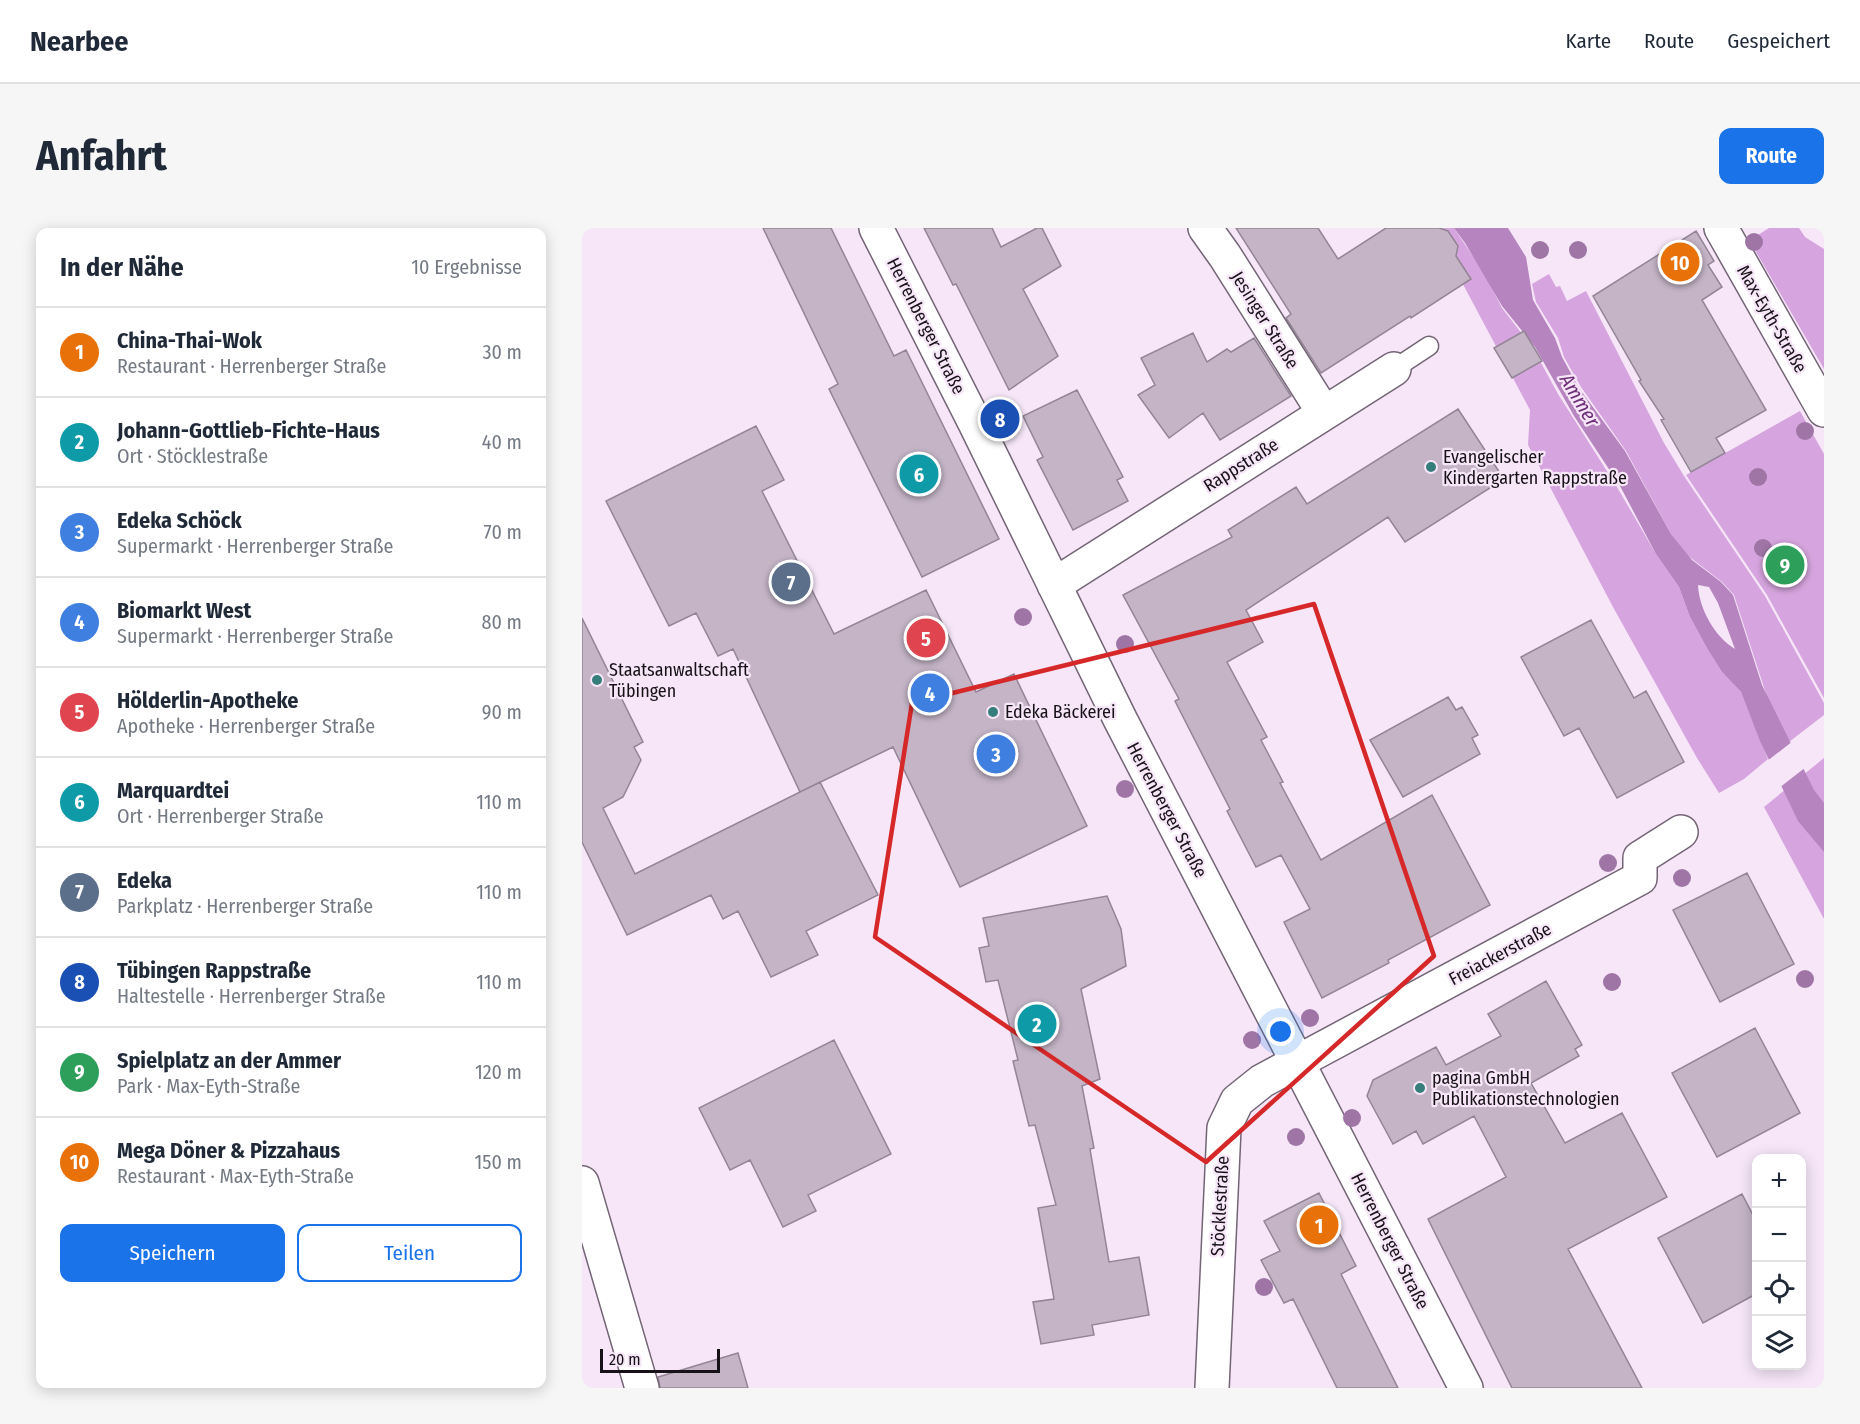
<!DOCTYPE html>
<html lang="de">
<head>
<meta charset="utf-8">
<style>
	:root { --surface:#fff; --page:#f6f6f7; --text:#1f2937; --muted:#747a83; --line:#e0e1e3; --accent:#1a73e8 }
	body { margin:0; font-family:"Fira Sans Condensed",sans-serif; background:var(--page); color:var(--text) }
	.controls { position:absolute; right:18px; bottom:18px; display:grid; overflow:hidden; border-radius:12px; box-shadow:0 3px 15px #0003 }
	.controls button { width:54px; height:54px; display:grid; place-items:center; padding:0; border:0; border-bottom:2px solid var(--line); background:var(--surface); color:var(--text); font:30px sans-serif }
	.scale { position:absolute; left:18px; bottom:15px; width:120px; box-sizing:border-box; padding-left:6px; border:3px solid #171218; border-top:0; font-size:16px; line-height:21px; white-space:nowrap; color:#171218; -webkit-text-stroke:4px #f6e6f8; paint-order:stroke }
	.you { position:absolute; left:699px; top:804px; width:21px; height:21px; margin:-15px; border:4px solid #fff; border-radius:50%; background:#1a73e8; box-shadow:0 0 0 9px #1a73e833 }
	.badge { display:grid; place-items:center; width:39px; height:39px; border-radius:50%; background:var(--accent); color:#fff; font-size:20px; font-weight:700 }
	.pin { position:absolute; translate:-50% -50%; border:3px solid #fff; box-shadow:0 2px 6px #0006 }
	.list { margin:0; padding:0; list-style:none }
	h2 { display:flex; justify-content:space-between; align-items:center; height:78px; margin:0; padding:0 24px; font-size:26px }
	h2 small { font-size:20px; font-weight:400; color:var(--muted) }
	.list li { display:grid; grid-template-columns:39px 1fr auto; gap:18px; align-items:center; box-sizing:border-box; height:90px; padding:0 24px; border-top:2px solid var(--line) }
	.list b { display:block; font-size:22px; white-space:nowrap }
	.list p { margin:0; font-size:20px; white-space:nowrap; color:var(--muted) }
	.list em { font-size:20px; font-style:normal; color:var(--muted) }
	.actions { display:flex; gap:12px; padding:18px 24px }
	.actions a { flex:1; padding:14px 0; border:2px solid var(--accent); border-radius:12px; text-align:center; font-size:21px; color:var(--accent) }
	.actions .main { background:var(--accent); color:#fff }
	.icon { flex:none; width:33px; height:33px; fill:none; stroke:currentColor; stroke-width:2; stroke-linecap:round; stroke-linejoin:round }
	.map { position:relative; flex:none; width:1242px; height:1160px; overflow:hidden; border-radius:12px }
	header { display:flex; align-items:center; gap:36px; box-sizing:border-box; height:84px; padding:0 30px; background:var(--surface); border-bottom:2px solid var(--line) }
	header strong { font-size:28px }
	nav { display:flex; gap:33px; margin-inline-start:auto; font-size:21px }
	.intro { display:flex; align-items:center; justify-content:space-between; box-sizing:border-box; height:144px; padding:0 36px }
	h1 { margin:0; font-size:42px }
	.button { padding:15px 27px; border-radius:12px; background:var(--accent); color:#fff; font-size:21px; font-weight:700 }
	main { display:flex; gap:36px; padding:0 36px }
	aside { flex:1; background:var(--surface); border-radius:12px; box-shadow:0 3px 15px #0003 }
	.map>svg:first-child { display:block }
	.green { fill:#d6a4de }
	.water { fill:#b684be; fill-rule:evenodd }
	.pier { fill:#f6e6f8 }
	.building { fill:#c4b4c6; stroke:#938595; stroke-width:1.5 }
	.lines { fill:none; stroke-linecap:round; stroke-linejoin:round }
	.lane-casing { stroke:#736575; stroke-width:21 }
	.street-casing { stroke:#736575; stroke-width:36 }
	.lane { stroke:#fff; stroke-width:18 }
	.street { stroke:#fff; stroke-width:33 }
	.tree { fill:#9f75a5 }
	.marked { fill:none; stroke:#d62828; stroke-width:4.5; stroke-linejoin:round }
	.poi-dot { fill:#357e7b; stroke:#f6e6f8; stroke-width:2 }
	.labels { text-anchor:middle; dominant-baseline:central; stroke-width:4.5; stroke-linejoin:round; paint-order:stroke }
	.street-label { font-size:18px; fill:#171218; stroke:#f6e6f8 }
	.poi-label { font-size:18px; fill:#171218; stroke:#f6e6f8; text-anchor:start }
	.water-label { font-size:20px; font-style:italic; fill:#6d2f77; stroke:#f6e6f8 }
</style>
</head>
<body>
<header>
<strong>Nearbee</strong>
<nav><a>Karte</a><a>Route</a><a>Gespeichert</a></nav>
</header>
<div class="intro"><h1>Anfahrt</h1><a class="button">Route</a></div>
<main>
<aside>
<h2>In der Nähe<small>10 Ergebnisse</small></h2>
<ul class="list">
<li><span class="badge" style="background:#e8710a">1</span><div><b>China-Thai-Wok</b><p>Restaurant · Herrenberger Straße</p></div><em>30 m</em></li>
<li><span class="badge" style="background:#0f9aa8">2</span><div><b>Johann-Gottlieb-Fichte-Haus</b><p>Ort · Stöcklestraße</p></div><em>40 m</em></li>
<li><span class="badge" style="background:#3f7fe0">3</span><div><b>Edeka Schöck</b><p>Supermarkt · Herrenberger Straße</p></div><em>70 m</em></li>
<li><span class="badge" style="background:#3f7fe0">4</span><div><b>Biomarkt West</b><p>Supermarkt · Herrenberger Straße</p></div><em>80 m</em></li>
<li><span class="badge" style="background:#e0444e">5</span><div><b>Hölderlin-Apotheke</b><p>Apotheke · Herrenberger Straße</p></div><em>90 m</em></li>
<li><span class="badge" style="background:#0f9aa8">6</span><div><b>Marquardtei</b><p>Ort · Herrenberger Straße</p></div><em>110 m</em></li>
<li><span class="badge" style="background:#5c6f8a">7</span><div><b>Edeka</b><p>Parkplatz · Herrenberger Straße</p></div><em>110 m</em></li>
<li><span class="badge" style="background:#1a4fb4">8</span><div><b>Tübingen Rappstraße</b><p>Haltestelle · Herrenberger Straße</p></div><em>110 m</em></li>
<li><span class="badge" style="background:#2e9e5b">9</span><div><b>Spielplatz an der Ammer</b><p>Park · Max-Eyth-Straße</p></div><em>120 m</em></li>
<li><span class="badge" style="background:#e8710a">10</span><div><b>Mega Döner &amp; Pizzahaus</b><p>Restaurant · Max-Eyth-Straße</p></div><em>150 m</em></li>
</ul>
<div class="actions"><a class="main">Speichern</a><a>Teilen</a></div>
</aside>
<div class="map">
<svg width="1242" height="1160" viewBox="0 0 1242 1160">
	<rect width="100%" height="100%" fill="#f6e6f8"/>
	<path class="green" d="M851 0H872L902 45 920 80 951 120 976 166 1035 259 1074 326 1097 359 1108 389 1126 422 1140 444 1159 464 1186 531 1162 551 1137 565 1115 530 1031 379 946 217 948 182Z
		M1187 0H1217L1223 9 1242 21V141L1170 17 1165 14Z
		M967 46 974 59 978 58 985 73 1004 63 1082 215 1102 248 1183 368 1242 475V487L1207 514 1188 478 1152 367 1140 354 1105 327 1089 306 1044 223 999 159 982 129 976 110 954 74 950 56Z
		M1218 183 1242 226V470L1185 367 1104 247Z
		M1242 530V691L1182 579Z"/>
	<path class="water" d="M872 0H926L944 29 951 72 973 110 980 129 997 160 1043 223 1089 306 1110 332 1139 354 1151 367 1180 457 1232 562 1242 575V624L1216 593 1178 513 1159 464 1140 444 1126 422 1108 389 1097 359 1074 326 1038 258 992 188 953 119 920 78 883 15ZM1116 357 1127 359 1136 375 1153 421C1133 409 1117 381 1116 357Z"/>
	<path class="pier" d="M1211 513 1224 539 1197 560 1184 534Z"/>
	<path class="building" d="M181 0H249L312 128 324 122 417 311 340 349 247 161 256 156Z
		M342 0H410L419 19 455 0H460L479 38 441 61 476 128 427 162 374 56 371 57Z
		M654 0H736L756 31 804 0H857L866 3 876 18 874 28 889 51 829 90 828 88 739 145 704 90 709 86Z
		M1114 3 1132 33 1126 37 1140 59 1120 72 1184 182 1134 210 1143 225 1109 244 1079 192 1082 191 1057 153 1059 152 1011 68Z
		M942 103 960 133 930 150 912 120Z
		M611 105 625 134 645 121 649 124 672 110 709 168 638 212 621 185 587 210 556 167 573 157 559 130Z
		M495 162 541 249 535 252 546 273 491 302 455 232 461 229 441 188Z
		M876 181 922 251 823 314 806 289 664 382 681 414 645 434 685 509 679 512 701 554 698 555 739 632 850 567 908 677 806 732 807 735 740 770 702 694 728 681 699 627 674 639 645 583 648 581 593 473 597 471 541 367 650 309 646 302 714 259 725 276Z
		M174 198 202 252 180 263 252 406 344 362 394 464 432 446 505 598 378 659 311 519 218 564 151 421 136 428 114 385 87 398 24 273Z
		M0 390 61 514 52 519 59 532 41 569 21 580 53 646 238 554 296 667 224 703 236 727 189 749 156 683 141 691 129 667 45 707 0 614Z
		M1009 392 1052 470 1064 463 1102 534 1035 570 997 500 982 508 939 429Z
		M866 469 874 482 880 479 896 507 890 510 898 526 821 569 788 512Z
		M1165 645 1212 736 1138 774 1091 682Z
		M525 668 539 701 544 738 499 761 518 851 500 858 512 920 508 921 527 1034 557 1029 567 1087 510 1097 512 1107 459 1116 451 1074 472 1071 456 980 474 977 453 897 447 898 431 833 436 832 416 752 404 754 397 720 407 718 401 690Z
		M964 753 1000 817 993 821 997 828 949 855 983 915 1040 885 1085 969 986 1021 1060 1160H930L846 991 924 949 892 888 841 916 834 903 811 916 785 868 791 852 854 819 864 837 919 808 906 786Z
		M1173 800 1218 885 1135 929 1090 845Z
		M252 812 309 926 226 967 234 983 201 999 168 932 148 942 117 880Z
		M737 965 774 1038 759 1046 816 1160H755L711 1071 702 1075 679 1032 698 1023 682 993Z
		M1160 966 1174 993V1066L1121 1095 1076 1010Z
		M156 1125 166 1160H78L76 1149Z"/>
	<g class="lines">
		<g class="lane-casing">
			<path id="lane" d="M812 141 847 118"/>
		</g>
		<g class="street-casing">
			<path id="street" d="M294 0 393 195 538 491 884 1160
				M623 0 643 28 742 185
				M1139 0 1242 182
				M472 357 812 141
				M0 955 60 1160
				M630 1160 642 900 655 873 680 853 1058 650V630L1099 604"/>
		</g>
		<use href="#lane" class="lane"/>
		<use href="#street" class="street"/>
	</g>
	<g class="tree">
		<circle cx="1172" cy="14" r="9"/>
		<circle cx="958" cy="22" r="9"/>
		<circle cx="996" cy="22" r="9"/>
		<circle cx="1223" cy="203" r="9"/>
		<circle cx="1176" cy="249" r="9"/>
		<circle cx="1181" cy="320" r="9"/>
		<circle cx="441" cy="389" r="9"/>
		<circle cx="543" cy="416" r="9"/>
		<circle cx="543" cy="561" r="9"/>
		<circle cx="1026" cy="635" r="9"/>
		<circle cx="1100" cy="650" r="9"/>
		<circle cx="1223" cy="751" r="9"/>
		<circle cx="1030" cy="754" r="9"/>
		<circle cx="728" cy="790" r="9"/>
		<circle cx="670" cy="812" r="9"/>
		<circle cx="770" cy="890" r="9"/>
		<circle cx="714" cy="909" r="9"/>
		<circle cx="682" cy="1059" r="9"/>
	</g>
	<path class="marked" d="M732 376 852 728 624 934 293 709 330 475Z"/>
	<g class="poi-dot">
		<circle cx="849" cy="239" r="6"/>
		<circle cx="15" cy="452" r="6"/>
		<circle cx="411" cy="484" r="6"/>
		<circle cx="838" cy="860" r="6"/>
	</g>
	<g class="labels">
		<g class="street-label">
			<text transform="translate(1190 91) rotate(60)">Max-Eyth-Straße</text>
			<text transform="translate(683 92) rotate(58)">Jesinger Straße</text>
			<text transform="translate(344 98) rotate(63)">Herrenberger Straße</text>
			<text transform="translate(659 237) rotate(-32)">Rappstraße</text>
			<text transform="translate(585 582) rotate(62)">Herrenberger Straße</text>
			<text transform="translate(918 726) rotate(-28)">Freiackerstraße</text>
			<text transform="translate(638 978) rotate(-87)">Stöcklestraße</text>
			<text transform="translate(808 1013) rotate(63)">Herrenberger Straße</text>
		</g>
		<g class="poi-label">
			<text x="861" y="229">Evangelischer<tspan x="861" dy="21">Kindergarten Rappstraße</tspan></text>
			<text x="27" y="442">Staatsanwaltschaft<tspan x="27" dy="21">Tübingen</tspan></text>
			<text x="423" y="484">Edeka Bäckerei</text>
			<text x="850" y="850">pagina GmbH<tspan x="850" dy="21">Publikationstechnologien</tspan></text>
		</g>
		<g class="water-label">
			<text transform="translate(998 172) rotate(59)">Ammer</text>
		</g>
	</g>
</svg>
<div class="controls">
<button>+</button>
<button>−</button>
<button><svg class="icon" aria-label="locate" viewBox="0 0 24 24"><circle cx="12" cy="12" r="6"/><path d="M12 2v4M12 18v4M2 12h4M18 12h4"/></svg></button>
<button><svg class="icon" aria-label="layers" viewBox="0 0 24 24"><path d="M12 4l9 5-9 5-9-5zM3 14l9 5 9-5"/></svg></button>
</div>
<div class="scale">20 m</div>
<div class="you"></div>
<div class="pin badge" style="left:737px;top:997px;background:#e8710a">1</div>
<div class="pin badge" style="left:455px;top:796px;background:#0f9aa8">2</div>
<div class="pin badge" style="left:414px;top:526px;background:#3f7fe0">3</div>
<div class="pin badge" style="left:348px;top:465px;background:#3f7fe0">4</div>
<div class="pin badge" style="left:344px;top:410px;background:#e0444e">5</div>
<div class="pin badge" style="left:337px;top:246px;background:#0f9aa8">6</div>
<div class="pin badge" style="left:209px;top:354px;background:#5c6f8a">7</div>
<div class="pin badge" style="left:418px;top:191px;background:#1a4fb4">8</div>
<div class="pin badge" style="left:1203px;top:337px;background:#2e9e5b">9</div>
<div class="pin badge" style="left:1098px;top:34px;background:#e8710a">10</div>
</div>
</main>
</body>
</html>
